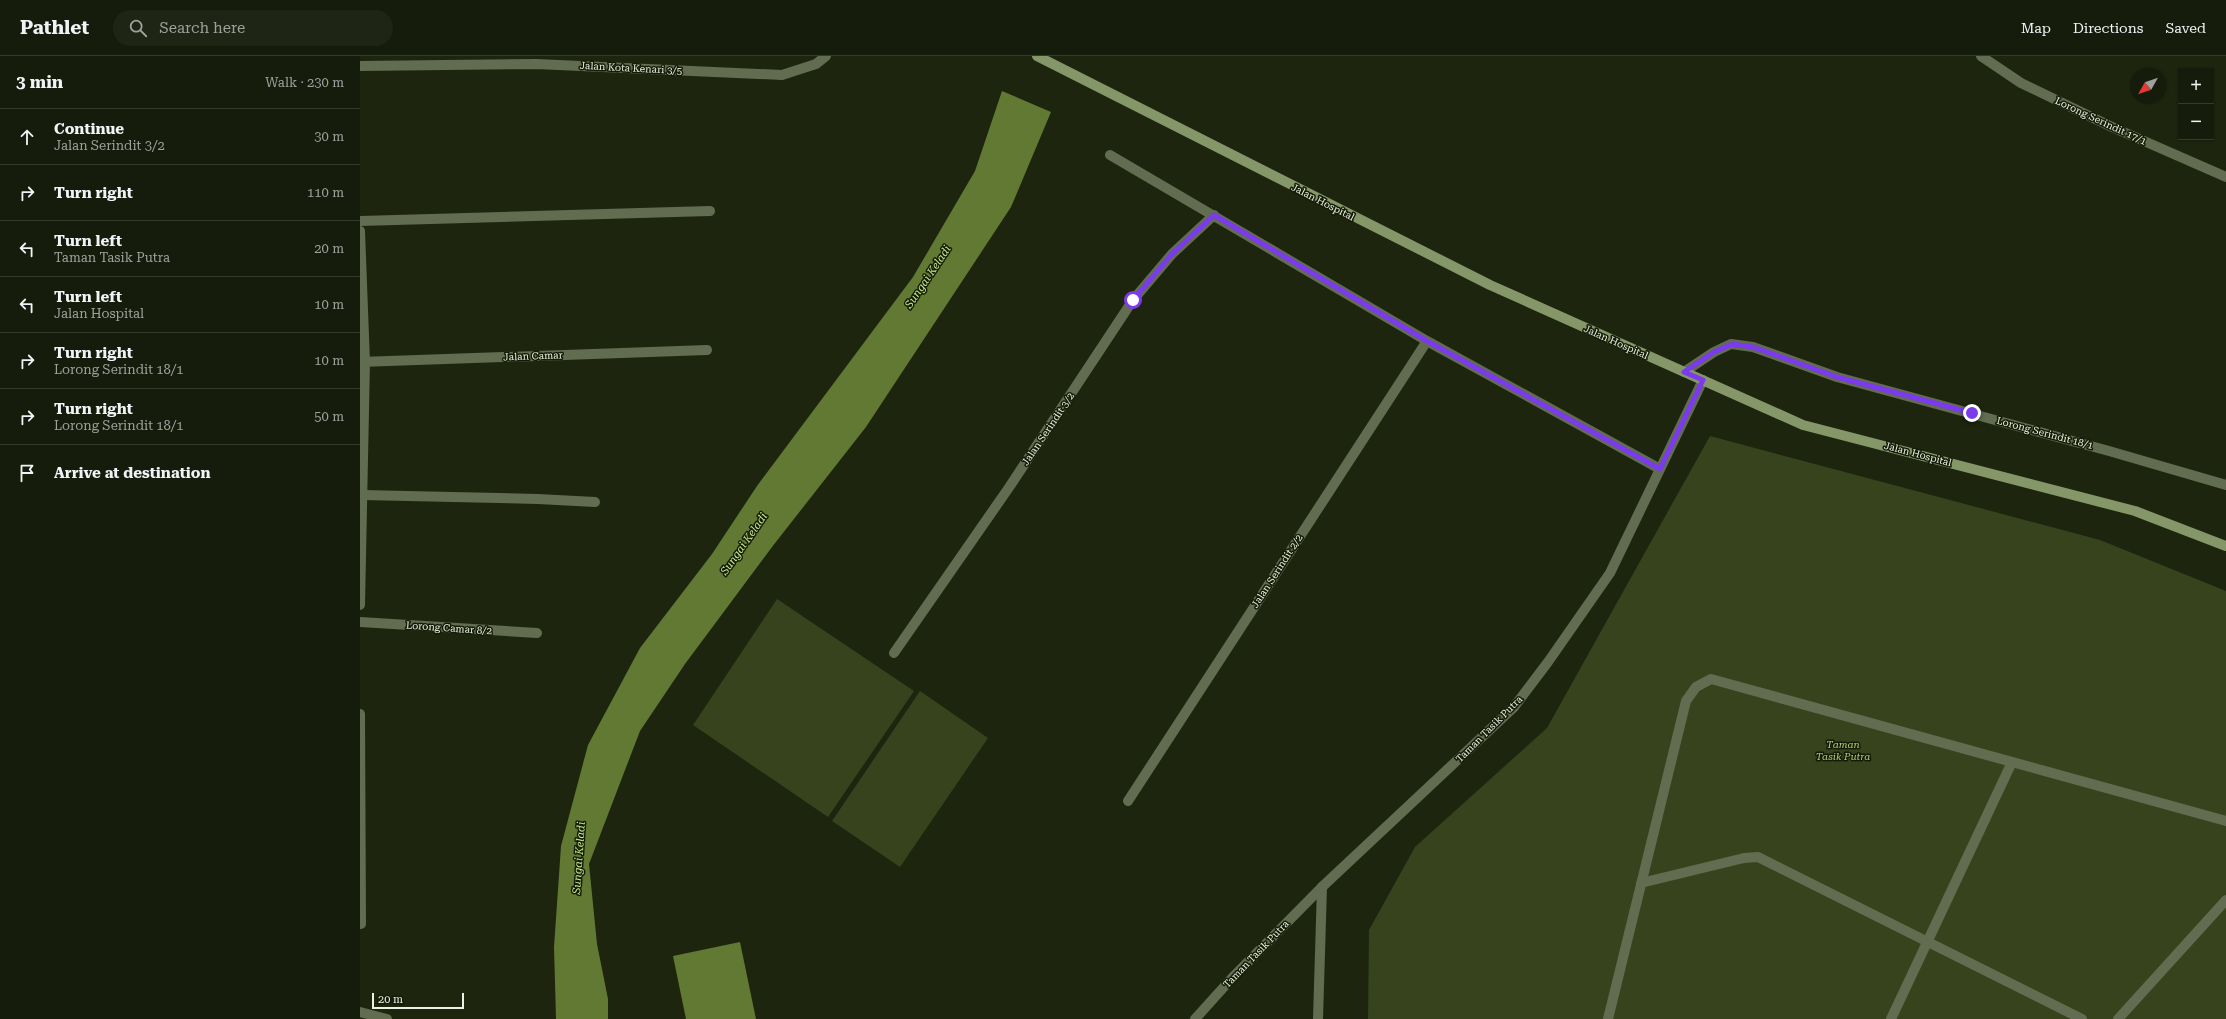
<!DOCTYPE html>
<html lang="en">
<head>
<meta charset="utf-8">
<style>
	:root { --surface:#161c0b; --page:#1f2514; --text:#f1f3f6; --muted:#9ea19d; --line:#353a2c }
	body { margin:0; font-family:"Roboto Serif",serif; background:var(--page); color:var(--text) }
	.controls { position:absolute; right:12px; top:12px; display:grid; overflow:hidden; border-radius:0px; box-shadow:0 1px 3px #0004 }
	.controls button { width:36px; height:36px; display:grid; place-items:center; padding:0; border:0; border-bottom:1px solid var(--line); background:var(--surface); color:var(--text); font:20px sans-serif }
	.compass { position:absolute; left:1770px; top:12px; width:36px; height:36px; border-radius:50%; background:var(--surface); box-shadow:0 1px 3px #0004; rotate:230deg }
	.scale { position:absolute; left:12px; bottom:10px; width:92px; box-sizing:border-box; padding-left:4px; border:2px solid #ebf1e3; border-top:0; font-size:11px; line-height:14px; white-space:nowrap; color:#ebf1e3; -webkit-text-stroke:3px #141b06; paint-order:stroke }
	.stop { position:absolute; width:12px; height:12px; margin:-9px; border:3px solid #7c3aed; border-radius:50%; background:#fff }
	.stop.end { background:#7c3aed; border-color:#fff; box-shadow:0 1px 4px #0008 }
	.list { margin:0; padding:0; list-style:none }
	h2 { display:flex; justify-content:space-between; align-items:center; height:52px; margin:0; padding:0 16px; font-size:17px }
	h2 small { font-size:13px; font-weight:400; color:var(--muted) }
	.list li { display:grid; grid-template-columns:26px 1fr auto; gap:12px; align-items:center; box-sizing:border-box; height:56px; padding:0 16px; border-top:1px solid var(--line) }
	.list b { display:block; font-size:15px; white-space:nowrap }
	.list p { margin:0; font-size:13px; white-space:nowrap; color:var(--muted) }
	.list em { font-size:13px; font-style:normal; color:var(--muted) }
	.icon { flex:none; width:22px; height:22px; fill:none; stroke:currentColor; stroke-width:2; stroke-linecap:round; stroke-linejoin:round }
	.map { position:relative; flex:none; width:1866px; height:963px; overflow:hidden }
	header { display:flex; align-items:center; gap:24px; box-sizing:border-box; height:56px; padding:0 20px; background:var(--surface); border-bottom:1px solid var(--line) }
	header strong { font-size:19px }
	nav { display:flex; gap:22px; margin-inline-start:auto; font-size:14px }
	.search { width:280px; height:36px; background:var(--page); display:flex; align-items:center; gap:10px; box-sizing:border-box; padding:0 14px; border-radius:22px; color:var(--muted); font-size:15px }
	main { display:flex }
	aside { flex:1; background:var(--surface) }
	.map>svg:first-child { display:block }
	.green { fill:#36431d }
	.water { fill:#617933 }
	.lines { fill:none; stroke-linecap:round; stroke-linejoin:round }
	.service { stroke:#616c50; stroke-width:10 }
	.minor { stroke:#616c50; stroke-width:10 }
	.secondary { stroke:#859769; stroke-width:10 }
	.route { stroke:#7c3aed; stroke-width:5 }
	.labels { text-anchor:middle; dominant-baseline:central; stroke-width:3; stroke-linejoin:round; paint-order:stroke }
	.street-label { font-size:10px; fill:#ebf1e3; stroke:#141b06 }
	.park-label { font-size:10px; font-style:italic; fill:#b1d372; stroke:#141b06 }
	.water-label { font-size:11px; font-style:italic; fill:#c9ed8b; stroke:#141b06 }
</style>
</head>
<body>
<header>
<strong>Pathlet</strong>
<div class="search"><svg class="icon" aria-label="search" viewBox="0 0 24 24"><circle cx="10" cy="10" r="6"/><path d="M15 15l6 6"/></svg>Search here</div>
<nav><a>Map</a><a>Directions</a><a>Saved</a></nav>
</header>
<main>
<aside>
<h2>3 min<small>Walk · 230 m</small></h2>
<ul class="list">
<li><svg class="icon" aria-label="ahead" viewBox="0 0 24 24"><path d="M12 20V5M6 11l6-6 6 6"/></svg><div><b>Continue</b><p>Jalan Serindit 3/2</p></div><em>30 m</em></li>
<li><svg class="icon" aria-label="right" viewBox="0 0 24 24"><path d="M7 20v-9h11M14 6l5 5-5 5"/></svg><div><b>Turn right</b></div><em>110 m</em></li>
<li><svg class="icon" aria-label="left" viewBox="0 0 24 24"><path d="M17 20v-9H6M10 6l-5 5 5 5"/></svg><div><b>Turn left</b><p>Taman Tasik Putra</p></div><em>20 m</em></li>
<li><svg class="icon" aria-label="left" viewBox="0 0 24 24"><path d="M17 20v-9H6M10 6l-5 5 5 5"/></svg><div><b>Turn left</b><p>Jalan Hospital</p></div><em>10 m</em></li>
<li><svg class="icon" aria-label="right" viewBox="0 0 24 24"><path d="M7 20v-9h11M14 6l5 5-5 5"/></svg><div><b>Turn right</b><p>Lorong Serindit 18/1</p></div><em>10 m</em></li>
<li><svg class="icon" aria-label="right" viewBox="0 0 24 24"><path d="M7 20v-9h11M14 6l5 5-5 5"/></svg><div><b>Turn right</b><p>Lorong Serindit 18/1</p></div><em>50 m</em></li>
<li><svg class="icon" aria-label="arrive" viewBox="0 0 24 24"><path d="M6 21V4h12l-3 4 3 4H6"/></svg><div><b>Arrive at destination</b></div></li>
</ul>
</aside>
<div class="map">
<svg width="1866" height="963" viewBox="0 0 1866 963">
	<rect width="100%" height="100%" fill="#1d250f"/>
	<path class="green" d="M1350 380 1740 484 1866 535V963H1008L1009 874 1055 791 1187 672Z
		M417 543 554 635 468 761 333 669Z
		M560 635 628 682 540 811 472 765Z"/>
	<path class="water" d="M642 35 691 56 651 151 506 371 412 491 325 608 280 675 229 808 237 888 248 943V963H196L194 891 201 790 228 689 280 592 352 498 397 430 553 221 615 115Z
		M380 886 396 963H326L313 900Z"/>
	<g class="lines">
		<path class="service" d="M0 165 350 155
			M0 175 5 306
			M2 439 178 443 235 446
			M1281 827 1384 802 1398 801 1722 963
			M958 963 962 831
			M1248 963 1326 645 1336 631 1351 623 1866 765
			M1531 963 1652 706
			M1758 963 1866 844"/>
		<path class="minor" d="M1621 0 1661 27 1752 71 1866 121
			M0 10 176 8 422 19 456 8 466 0
			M750 99 1067 285 1300 413
			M0 306 347 294
			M1324 316 1354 296 1371 288 1393 291 1477 321 1749 395 1866 429
			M0 549 5 306
			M0 566 177 577
			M534 597 650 430 773 244 812 198 854 159
			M0 658 1 868
			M768 745 1067 285
			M0 956 27 963
			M835 963 872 922 962 831 1154 651 1188 606 1250 517 1343 324"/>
		<path class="secondary" d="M677 0 1130 229 1443 369 1775 455 1866 490"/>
	</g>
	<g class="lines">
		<path class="route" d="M773 244 812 198 854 159 1067 285 1300 413 1343 324 1324 316 1354 296 1372 288 1393 291 1477 321 1612 357"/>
	</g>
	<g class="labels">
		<g class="street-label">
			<text transform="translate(271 12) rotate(3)">Jalan Kota Kenari 3/5</text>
			<text transform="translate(1741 65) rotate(25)">Lorong Serindit 17/1</text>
			<text transform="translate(963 146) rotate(27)">Jalan Hospital</text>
			<text transform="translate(1256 286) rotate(24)">Jalan Hospital</text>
			<text transform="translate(173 300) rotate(-2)">Jalan Camar</text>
			<text transform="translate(688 373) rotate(-56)">Jalan Serindit 3/2</text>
			<text transform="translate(1685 377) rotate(15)">Lorong Serindit 18/1</text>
			<text transform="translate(1558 398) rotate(15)">Jalan Hospital</text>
			<text transform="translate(917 515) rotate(-57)">Jalan Serindit 2/2</text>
			<text transform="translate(89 572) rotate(4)">Lorong Camar 8/2</text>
			<text transform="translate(1129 673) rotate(-45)">Taman Tasik Putra</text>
			<text transform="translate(896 898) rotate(-46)">Taman Tasik Putra</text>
		</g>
		<g class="park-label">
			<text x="1483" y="688">Taman<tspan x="1483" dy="12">Tasik Putra</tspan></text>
		</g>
		<g class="water-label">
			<text transform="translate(568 221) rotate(-56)">Sungai Keladi</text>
			<text transform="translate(384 488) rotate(-55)">Sungai Keladi</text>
			<text transform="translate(219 802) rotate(-86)">Sungai Keladi</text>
		</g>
	</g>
</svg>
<div class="controls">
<button>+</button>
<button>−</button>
</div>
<svg class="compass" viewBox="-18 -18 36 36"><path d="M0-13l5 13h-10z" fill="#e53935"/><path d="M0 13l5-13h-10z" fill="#9ea19d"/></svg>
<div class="scale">20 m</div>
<div class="stop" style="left:773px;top:244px"></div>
<div class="stop end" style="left:1612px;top:357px"></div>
</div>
</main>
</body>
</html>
